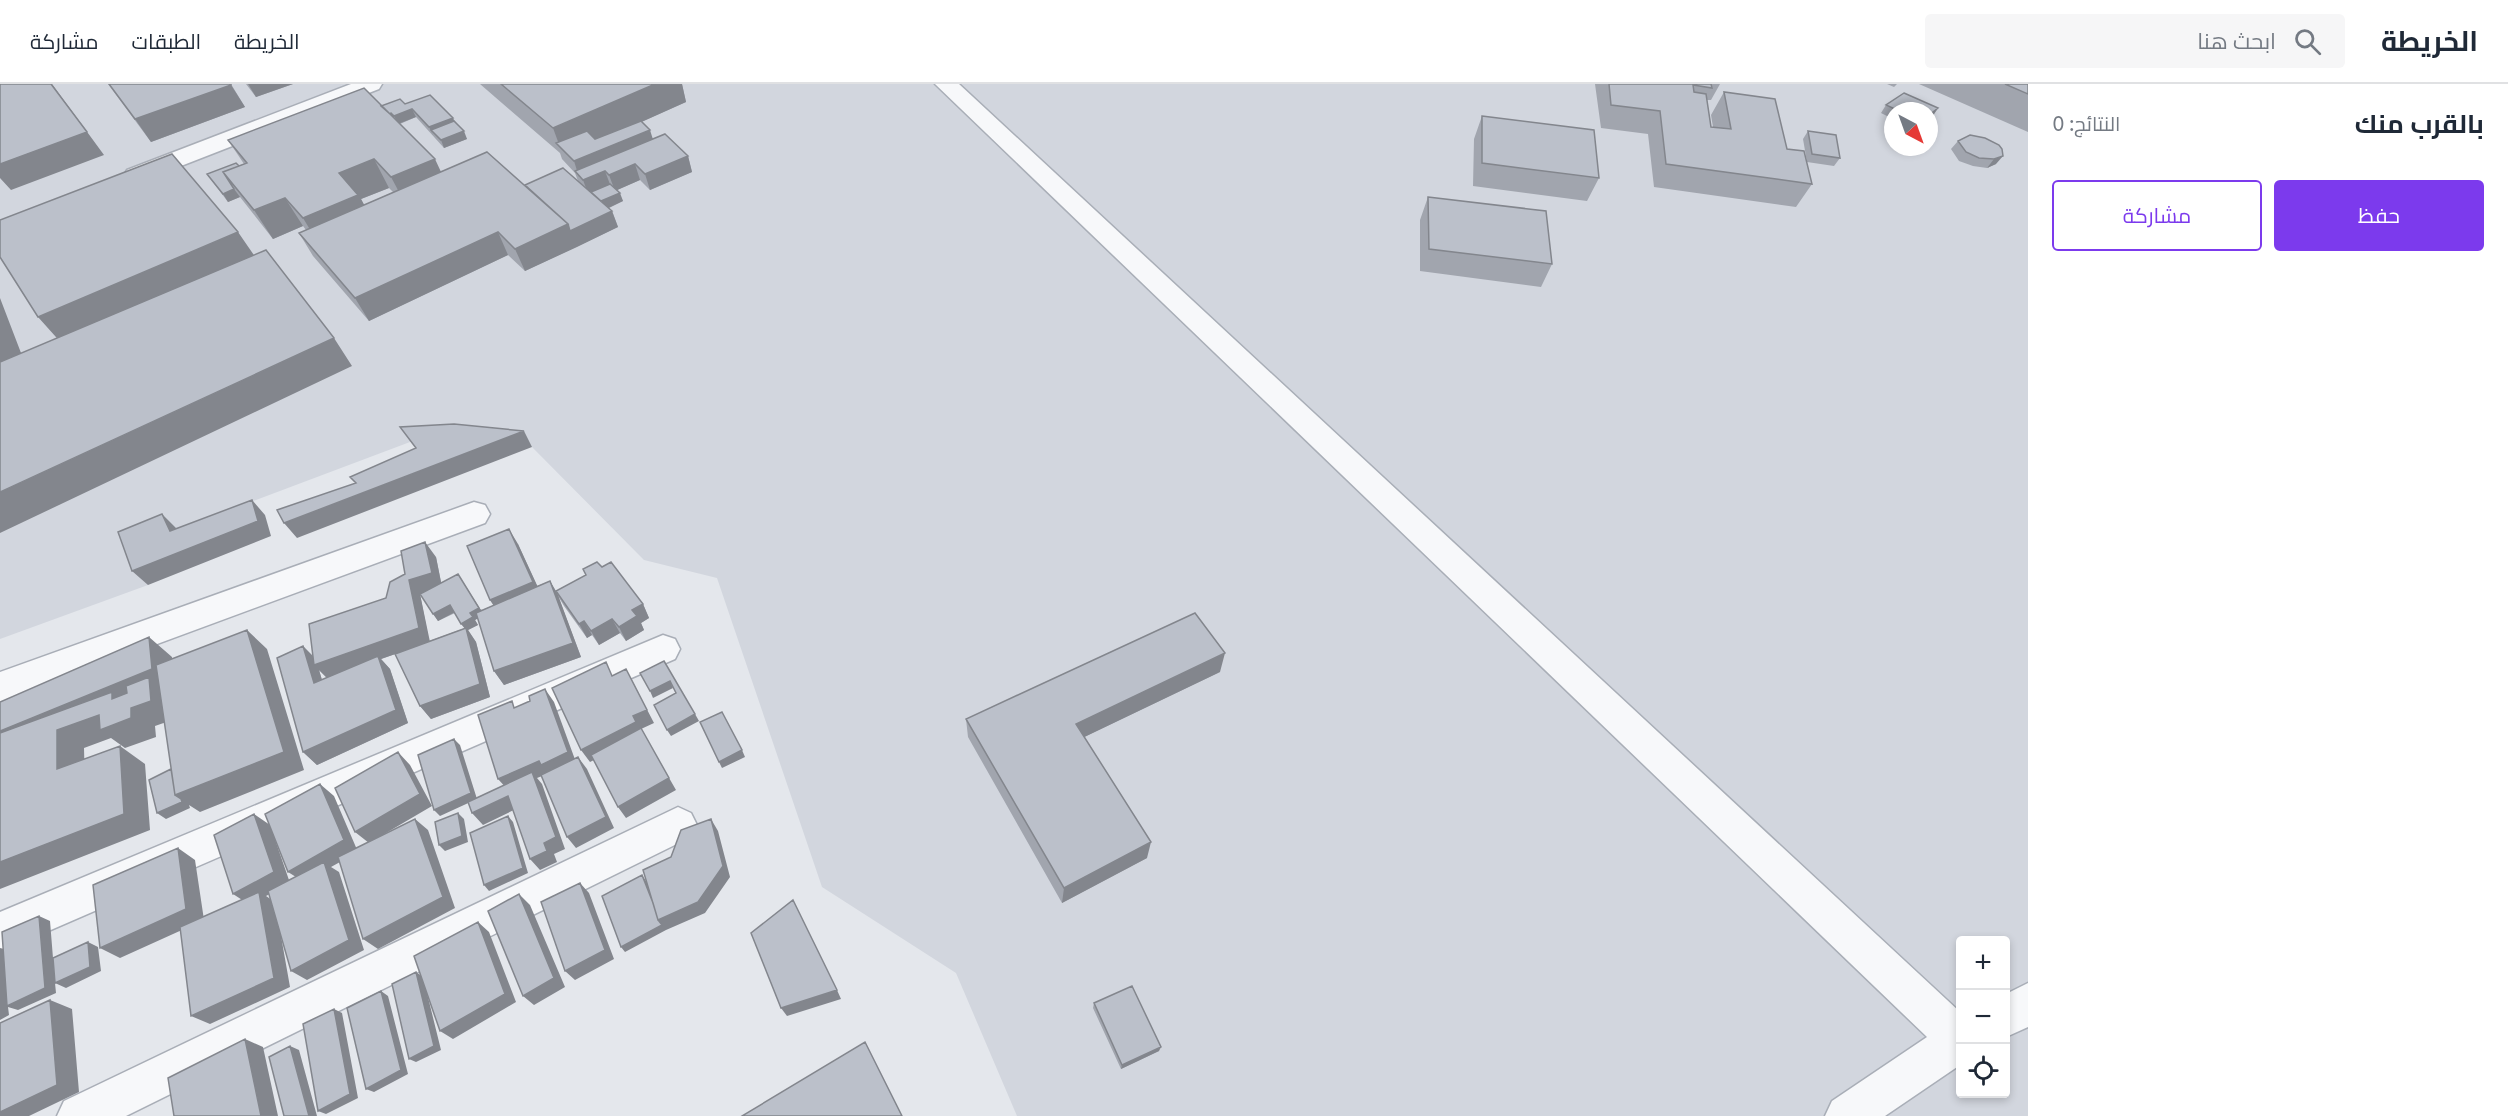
<!DOCTYPE html>
<html lang="ar">
<head>
<meta charset="utf-8">
<style>
	:root { --surface:#fff; --page:#f6f6f7; --text:#1f2937; --muted:#747a83; --line:#e0e1e3; --accent:#7c3aed }
	body { margin:0; font-family:Overpass,Cairo,sans-serif; background:var(--page); color:var(--text); direction:rtl }
	.controls { position:absolute; right:18px; bottom:18px; display:grid; overflow:hidden; border-radius:6px; box-shadow:0 3px 9px #0003 }
	.controls button { width:54px; height:54px; display:grid; place-items:center; padding:0; border:0; border-bottom:2px solid var(--line); background:var(--surface); color:var(--text); font:30px sans-serif }
	.compass { position:absolute; left:1884px; top:18px; width:54px; height:54px; border-radius:50%; background:var(--surface); box-shadow:0 3px 9px #0003; rotate:139deg }
	.list { margin:0; padding:0; list-style:none }
	h2 { display:flex; justify-content:space-between; align-items:center; height:78px; margin:0; padding:0 24px; font-size:26px }
	h2 small { font-size:20px; font-weight:400; color:var(--muted) }
	.actions { display:flex; gap:12px; padding:18px 24px }
	.actions a { flex:1; padding:14px 0; border:2px solid var(--accent); border-radius:6px; text-align:center; font-size:21px; color:var(--accent) }
	.actions .main { background:var(--accent); color:#fff }
	.icon { flex:none; width:33px; height:33px; fill:none; stroke:currentColor; stroke-width:2; stroke-linecap:round; stroke-linejoin:round }
	.map { position:relative; flex:none; width:2028px; height:1032px; overflow:hidden; direction:ltr }
	header { display:flex; align-items:center; gap:36px; box-sizing:border-box; height:84px; padding:0 30px; background:var(--surface); border-bottom:2px solid var(--line) }
	header strong { font-size:28px }
	nav { display:flex; gap:33px; margin-inline-start:auto; font-size:21px }
	.search { width:420px; height:54px; background:var(--page); display:flex; align-items:center; gap:15px; box-sizing:border-box; padding:0 21px; border-radius:6px; color:var(--muted); font-size:22px }
	main { display:flex }
	aside { flex:1; background:var(--surface) }
	.map>svg:first-child { display:block }
	.built { fill:#d2d6de; fill-rule:evenodd }
	.lines { fill:none; stroke-linecap:round; stroke-linejoin:round }
	.street-casing { stroke:#a9aeb7; stroke-width:3 }
	.street { fill:#f7f8fa; fill-rule:evenodd }
	.wall { fill:#a1a5ae; fill-rule:evenodd }
	.shaded-wall { fill:#83868d }
	.building { fill:#bbc0ca; stroke:#83868d; stroke-width:1.5 }
</style>
</head>
<body>
<header>
<strong>الخريطة</strong>
<div class="search"><svg class="icon" aria-label="search" viewBox="0 0 24 24"><circle cx="10" cy="10" r="6"/><path d="M15 15l6 6"/></svg>ابحث هنا</div>
<nav><a>الخريطة</a><a>الطبقات</a><a>مشاركة</a></nav>
</header>
<main>
<aside>
<h2>بالقرب منك<small>النتائج: 0</small></h2>
<ul class="list">
</ul>
<div class="actions"><a class="main">حفظ</a><a>مشاركة</a></div>
</aside>
<div class="map">
<svg width="2028" height="1032" viewBox="0 0 2028 1032">
	<rect width="100%" height="100%" fill="#e4e7ec"/>
	<path class="built" d="M0 0H2028V1032H1017L956 889 822 803 717 494 644 476 532 363 463 355 410 358 134 462 148 501 0 555ZM1893 27H1929V63H1893ZM1960 856H2006V1010H1960Z"/>
	<g class="lines">
		<g class="street-casing">
			<path id="street" d="M351 0H382L379 5 145 96 136 98 127 96 124 91 127 86Z
				M935 0H959L1960 928V981L1885 1032H1825L1832 1017 1927 953Z
				M474 418 485 421 490 430 485 439 0 618V588Z
				M663 551 675 555 680 565 675 575 0 868V828Z
				M678 723 691 729 697 741 691 753 126 1032H57L64 1017Z
				M2028 899V943L2006 953V910Z"/>
		</g>
		<use href="#street" class="street"/>
	</g>
	<path class="wall" d="M108 0H231L245 23 151 58Z
		M246 0H293L256 13Z
		M480 0H682L686 18 641 38 653 55 688 72 692 88 650 106 640 96 617 106 623 117 609 124 612 127 618 143 525 187 508 171 369 237 313 172 299 149 306 146 303 142 273 155 240 113 228 118 207 90 244 80 228 56 381 22 405 20 455 37 467 55 444 64 416 33 400 40 441 88 525 101 578 97 575 89 562 75 560 69ZM389 104 393 108 364 121 361 115Z
		M1595 0H1720L1711 16H1707L1711 43H1713L1711 31 1724 8 1787 65 1812 100 1796 123 1654 103 1648 50 1601 44Z
		M1887 0H1897L1894 3Z
		M1919 0H2028V48Z
		M1886 21 1938 24 1932 33 1929 35V27H1893V35L1881 29Z
		M1482 32 1599 94 1587 117 1473 102 1474 55Z
		M1808 47 1840 74 1834 82 1807 78 1803 55Z
		M1985 54 1996 80 1987 84 1973 82 1959 77 1951 65 1958 57Z
		M1428 113 1552 180 1541 203 1420 187V136Z
		M518 460 537 502 550 497 556 507 586 491 583 485 602 483 643 520 649 534 641 539 644 546 626 557 620 549 599 561 592 551 587 554 564 522 558 512 581 573 504 601 494 587 478 534 475 536 478 541 468 546 476 558 490 613 431 635 420 622 398 569 381 575 390 585 408 639 317 681 303 668V562L313 573 386 514 405 490 436 473 441 498 482 526 494 521 490 516ZM420 510H421L438 537 455 529 465 544 429 557ZM319 586 327 594 322 596Z
		M1220 588 1084 653 1147 774 1062 819 968 653 966 635Z
		M1094 919 1159 967 1121 985 1093 924Z"/>
	<path class="shaded-wall" d="M52 0 104 71 11 106 0 94V80Z
		M248 0H293L256 13Z
		M655 0H682L686 18 568 71 560 63 553 44Z
		M231 1 245 23 151 58 135 35Z
		M1938 24 1932 33 1929 35V31Z
		M412 25 416 33 398 40 394 32Z
		M453 34 457 42 431 46 433 51 429 43Z
		M650 46 655 62 579 93 574 77Z
		M464 47 467 55 444 64 441 56Z
		M688 72 692 88 650 106 645 90Z
		M2003 72 1996 80 1987 84 1994 75Z
		M374 75 389 104 361 115 374 139 320 162 303 134 339 89Z
		M435 75 448 103 406 121 391 93Z
		M635 80 640 96 615 107 609 91Z
		M605 87 611 103 589 112 583 96Z
		M234 105 240 113 228 118 223 110Z
		M620 109 623 117 602 127 599 118Z
		M285 114 303 142 273 155 254 126Z
		M612 127 618 143 577 163 570 147Z
		M568 140 577 163 525 187 515 165Z
		M238 148 258 177 64 262 38 233Z
		M498 148 508 171 369 237 355 214Z
		M0 214 26 282 0 292Z
		M334 254 352 282 0 449V408Z
		M524 347 532 363 297 454 284 439Z
		M252 416 265 431 271 452 148 501 132 487Z
		M162 430 177 445 170 447Z
		M509 445 518 460 542 512 499 530 490 516Z
		M425 458 436 473 442 503 420 510 430 558 381 575 390 585 408 639 317 681 303 668 396 626 379 576 327 594 319 586 327 613 314 599 303 562 317 576 318 579 419 544 409 496 432 489Z
		M458 490 484 531 475 536 478 541 468 546 476 558 490 613 431 635 420 622 466 546 461 540 470 529Z
		M550 497 558 511 581 573 504 601 494 587Z
		M643 520 649 534 641 539 644 546 626 557 619 543 632 526Z
		M450 521 455 528 438 537 433 530Z
		M612 535 620 549 599 561 591 547Z
		M584 537 592 551 587 554 579 540Z
		M247 546 267 565 304 686 200 728 189 721 190 724 166 735 157 729 175 711Z
		M149 553 172 573 175 604V635L155 642 156 653 125 664 111 654 84 664 85 702 57 685 0 677V647Z
		M1225 569 1220 588 1074 658 1076 640Z
		M626 585 654 639 641 645 676 706 626 734 618 723 644 651 590 678 581 666 633 632Z
		M670 597 673 604 653 614 650 607Z
		M545 605 554 618 577 681 547 690 537 694 542 700 565 765 554 770 557 778 540 786 530 775 509 707 498 695Z
		M695 630 699 637 671 652 667 646Z
		M454 655 460 661 477 715 440 732 434 726Z
		M120 662 145 680 150 746 0 805V778Z
		M742 666 745 673 722 684 719 678Z
		M398 668 410 681 432 722 369 759 355 748Z
		M578 673 587 685 614 744 576 764 567 753Z
		M320 700 334 712 358 768 331 783 339 788 364 866 307 896 291 887 304 798 288 788Z
		M508 712 518 724 483 741 472 729Z
		M458 729 464 735 468 758 445 767 439 761Z
		M254 730 270 741 290 799 266 812 275 818 290 903 210 940 191 932 250 821 233 810Z
		M508 732 513 738 528 789 489 807 484 801Z
		M415 735 428 746 455 824 378 865 363 855Z
		M711 735 718 747 730 793 705 829 666 846 625 868 621 863 658 836 642 791 646 797Z
		M1151 758 1147 774 1062 819 1064 804Z
		M178 764 195 776 204 836 120 874 100 864Z
		M580 799 589 809 614 875 575 896 565 887Z
		M519 810 530 821 565 903 534 921 523 912Z
		M39 832 50 837 55 899 88 858 98 863 101 887 66 904 55 899 56 909 18 926 8 923 9 931 0 936V864L4 865Z
		M478 838 489 848 516 918 453 955 440 947Z
		M416 888 423 893 441 966 416 978 409 975Z
		M837 906 841 915 787 932 781 924Z
		M381 907 388 912 408 990 374 1008 366 1005Z
		M50 916 72 925 79 1008 29 1032H0V1028Z
		M334 925 342 929 358 1014 326 1030 318 1027Z
		M245 955 263 963 278 1032H261Z
		M290 962 299 966 317 1032H309Z
		M1161 963 1159 967 1121 985 1122 981Z"/>
	<path class="building" d="M0 0H51L87 48 0 80Z
		M109 0H231V1L135 35Z
		M501 0H655L553 44Z
		M1609 0H1711L1712 4 1693 1 1694 8 1706 10 1711 43 1731 45 1724 8 1775 15 1787 65 1804 67 1812 100 1666 80 1660 27 1611 21Z
		M2005 0H2028V10Z
		M364 4 435 75 391 93 374 75 339 89 358 111 303 134 285 114 254 126 223 88 247 79 228 56Z
		M1904 9 1938 24 1929 31V27H1899L1886 21Z
		M430 11 453 34 429 43 412 25 394 32 391 29 390 30 381 22 400 15 405 20Z
		M1482 32 1594 46 1599 94 1482 79Z
		M454 37 464 47 441 56 431 46Z
		M641 37 650 46 574 77 556 59 587 47 595 55Z
		M1808 47 1836 51 1840 74 1812 70Z
		M665 50 688 72 645 90 635 80 609 91 605 87 583 96 575 87Z
		M1970 51 1985 54 1999 61 2002 65 2003 72 1994 75 1979 74 1966 68 1958 57Z
		M487 68 568 140 515 165 498 148 355 214 299 149Z
		M172 70 238 148 38 233 0 173V136Z
		M236 79 239 82 223 88 234 105 223 110 207 90Z
		M563 84 612 127 570 147 568 140 525 101Z
		M610 100 620 109 601 117 591 108Z
		M1428 113 1546 127 1552 180 1429 165Z
		M266 166 334 254 0 408V278Z
		M454 340 524 347 284 439 277 426 356 399 350 393 416 364 400 343Z
		M252 416 258 437 132 487 118 448 162 430 170 447Z
		M509 445 533 498 490 516 467 462Z
		M425 458 432 489 409 496 419 544 314 581 309 540 386 514 390 498 405 490 401 467Z
		M597 478 602 483 611 478 643 520 632 526 637 532 619 543 612 535 591 547 584 537 579 540 556 507 586 491 583 485Z
		M458 490 479 524 470 529 473 533 461 540 450 521 433 530 420 510Z
		M550 497 573 559 494 587 476 529Z
		M1195 529 1225 569 1076 640 1151 758 1064 804 966 635Z
		M466 544 480 600 420 622 395 570Z
		M247 546 284 668 175 711 156 581Z
		M149 553 152 585 0 647V618Z
		M303 562 314 599 378 572 396 626 303 668 277 574Z
		M664 577 695 630 667 646 654 621 676 609 670 597 650 607 640 589Z
		M606 578 612 592 626 585 647 626 633 632 636 638 581 666 552 604Z
		M149 593 151 617 131 624V634L100 646 99 631 57 646V685L120 662 124 730 0 778V649L112 608V615L127 609 126 602Z
		M545 605 568 668 541 681 539 677 498 695 478 631 512 617 514 624 530 617 529 612Z
		M722 628 742 666 719 678 700 638Z
		M641 644 669 694 618 723 591 671Z
		M454 655 471 709 434 726 418 671Z
		M398 668 420 710 355 748 335 704Z
		M578 673 606 733 567 753 541 691Z
		M171 685 175 711 181 715 182 718 157 729 149 696Z
		M532 688 556 753 544 759 547 767 530 775 508 712 472 729 468 718Z
		M320 700 344 756 288 788 265 730Z
		M458 729 462 752 439 761 435 738Z
		M254 730 274 788 233 810 214 751Z
		M508 732 523 784 484 801 470 749Z
		M415 735 443 813 363 855 338 773Z
		M711 735 723 782 698 818 658 836 643 786 671 773 681 746Z
		M178 764 186 825 100 864 93 801Z
		M324 778 349 856 291 887 268 807Z
		M642 791 653 819 658 836 662 841 621 863 602 812Z
		M580 799 605 866 565 887 541 818Z
		M259 808 274 894 191 932 180 843Z
		M519 810 554 894 523 912 488 827Z
		M793 816 837 906 781 924 751 849Z
		M39 832 45 904 7 922 2 848Z
		M478 838 505 910 440 947 414 872Z
		M88 858 90 883 55 899 53 874Z
		M416 888 434 962 409 975 392 900Z
		M1132 902 1161 963 1122 981 1094 919Z
		M381 907 401 986 366 1005 347 924Z
		M50 916 57 1001 0 1028V939Z
		M334 925 350 1010 318 1027 303 940Z
		M245 955 261 1032H174L168 994Z
		M865 958 902 1032H742Z
		M290 962 309 1032H284L269 973Z"/>
</svg>
<div class="controls">
<button>+</button>
<button>−</button>
<button><svg class="icon" aria-label="locate" viewBox="0 0 24 24"><circle cx="12" cy="12" r="6"/><path d="M12 2v4M12 18v4M2 12h4M18 12h4"/></svg></button>
</div>
<svg class="compass" viewBox="-18 -18 36 36"><path d="M0-13l5 13h-10z" fill="#e53935"/><path d="M0 13l5-13h-10z" fill="#747a83"/></svg>
</div>
</main>
</body>
</html>
